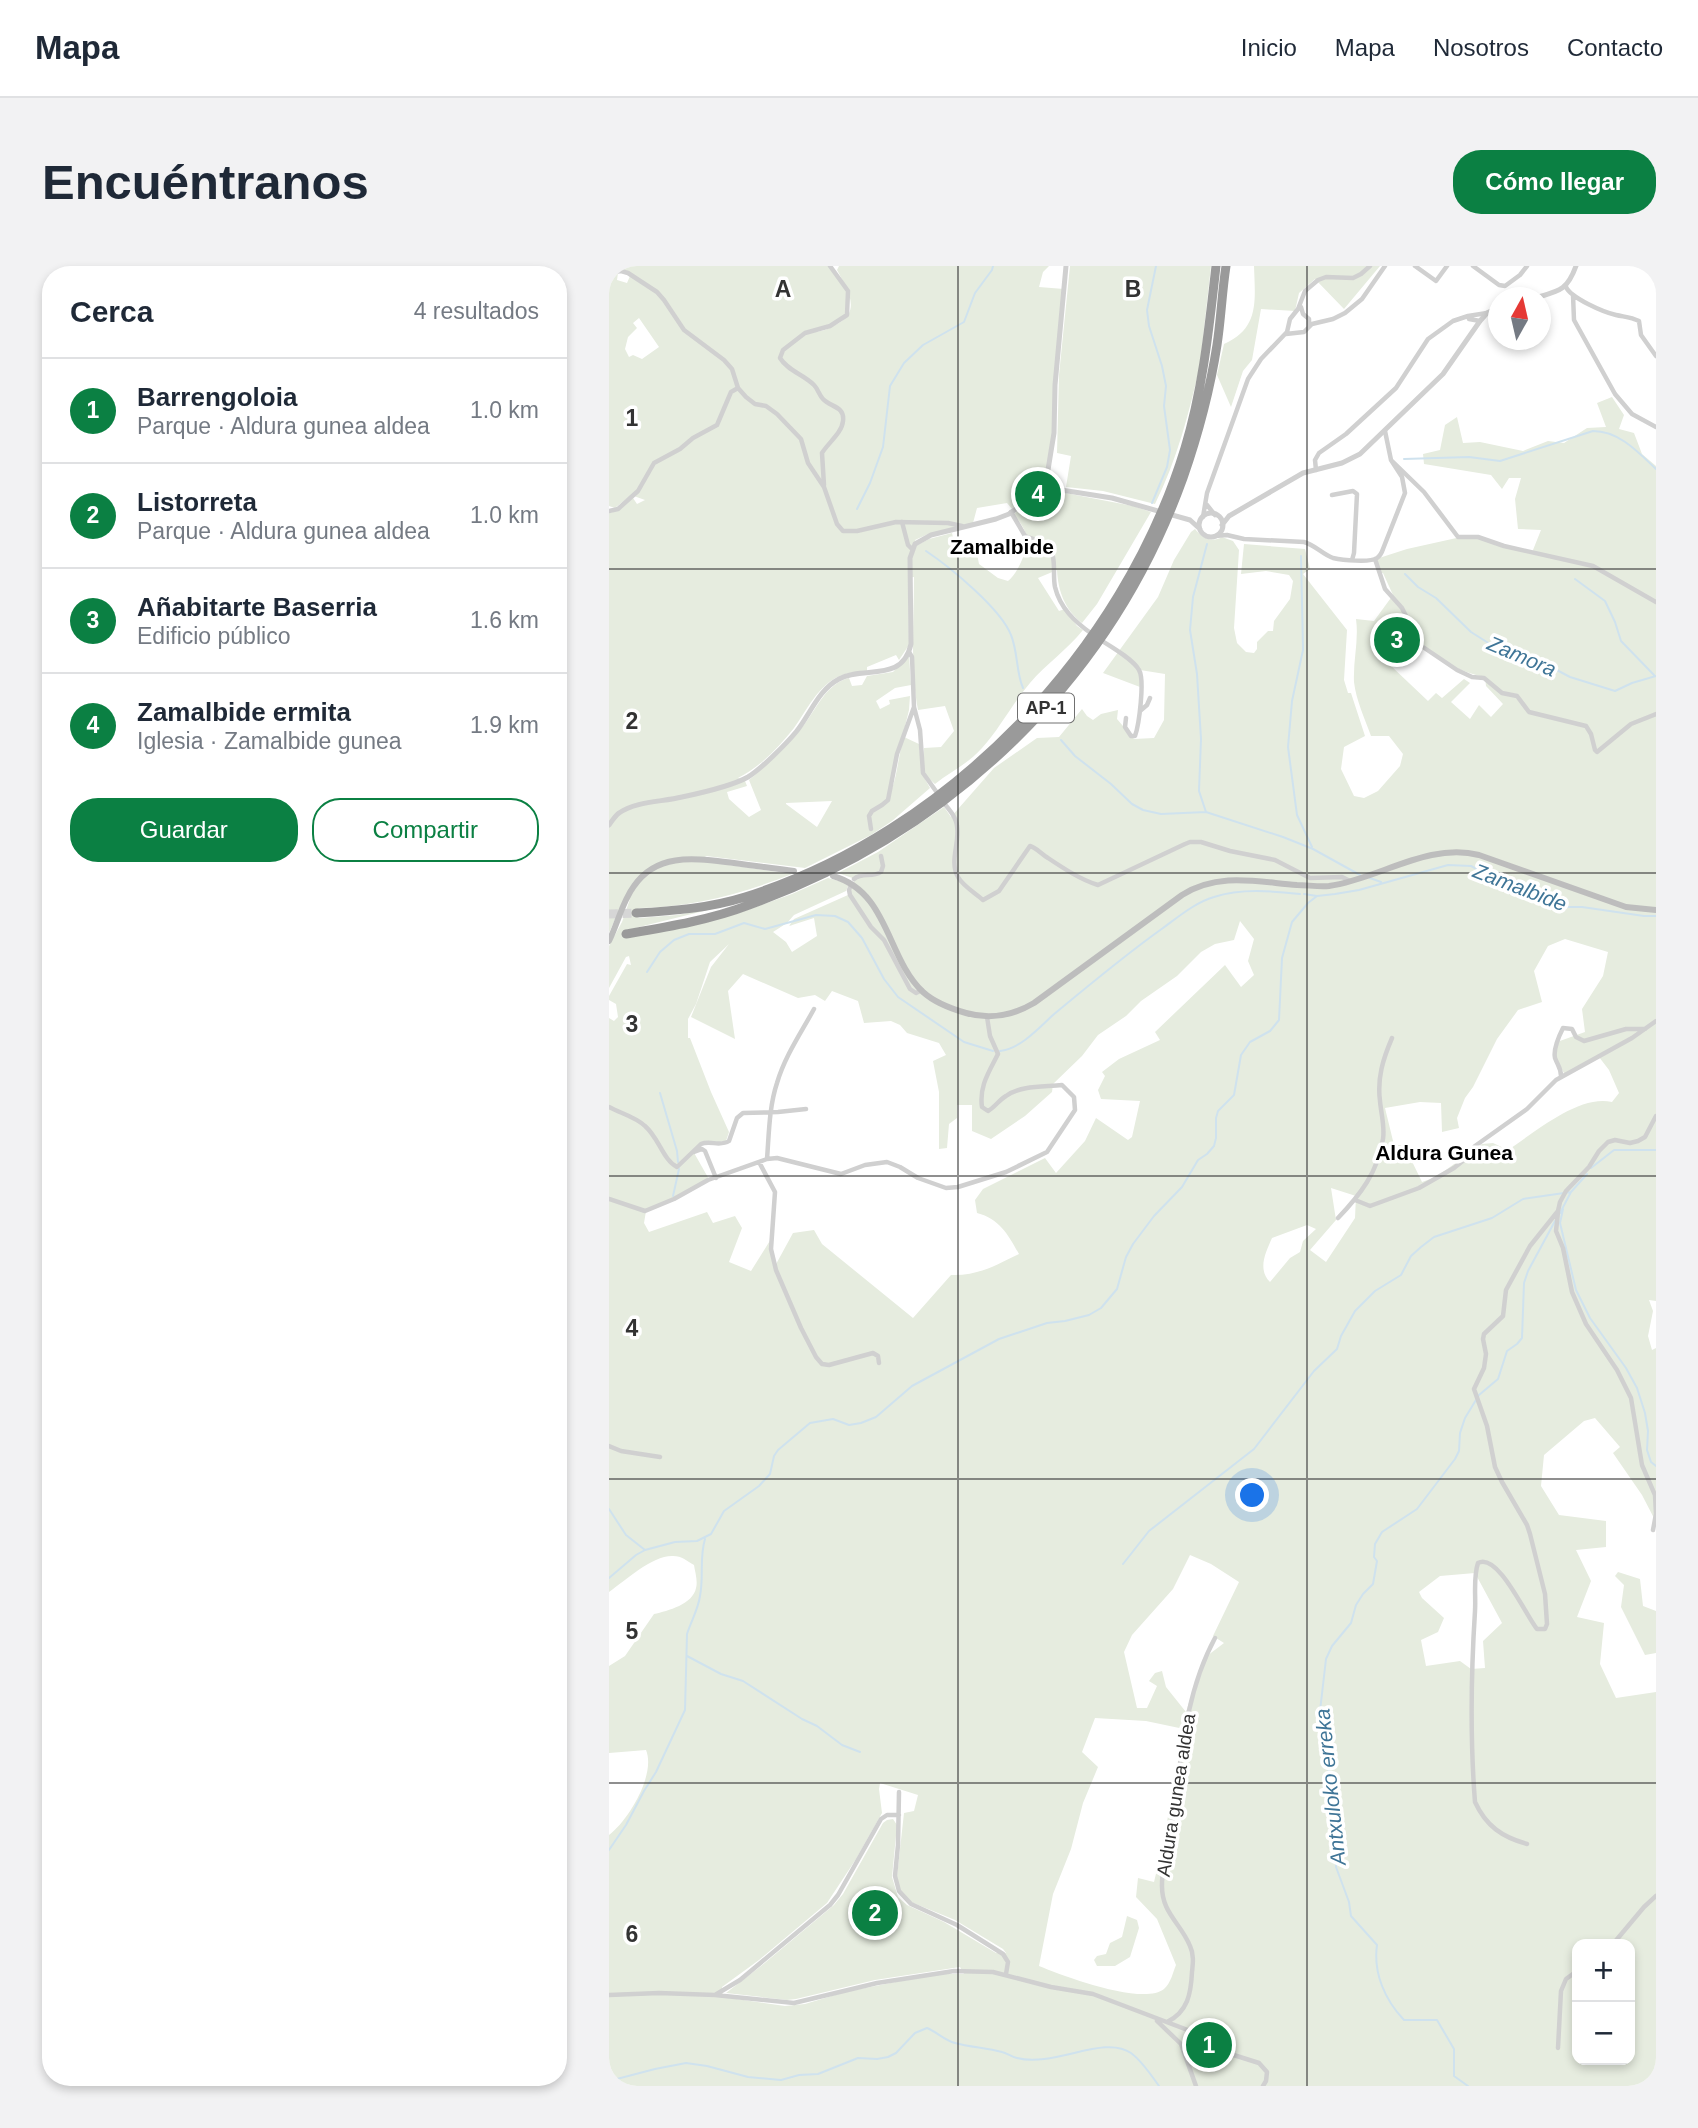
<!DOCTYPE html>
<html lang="es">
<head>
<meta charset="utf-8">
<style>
	:root { --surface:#fff; --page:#f2f2f3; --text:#1f2937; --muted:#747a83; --line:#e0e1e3; --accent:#0b8043 }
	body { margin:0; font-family:Arial,sans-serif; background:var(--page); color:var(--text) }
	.controls { position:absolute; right:21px; bottom:21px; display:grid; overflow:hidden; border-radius:14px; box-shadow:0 4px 10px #0003 }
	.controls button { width:63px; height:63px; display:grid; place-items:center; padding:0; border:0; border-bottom:2px solid var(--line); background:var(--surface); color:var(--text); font:35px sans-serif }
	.compass { position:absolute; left:879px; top:21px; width:63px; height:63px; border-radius:50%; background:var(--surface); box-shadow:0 4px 10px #0003; rotate:8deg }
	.you { position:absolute; left:644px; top:1230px; width:24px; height:24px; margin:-18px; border:5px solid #fff; border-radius:50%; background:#1a73e8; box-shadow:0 0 0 10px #1a73e833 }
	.badge { display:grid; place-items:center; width:46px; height:46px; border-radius:50%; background:var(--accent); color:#fff; font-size:23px; font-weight:700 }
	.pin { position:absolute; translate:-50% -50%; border:4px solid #fff; box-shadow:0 2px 7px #0006 }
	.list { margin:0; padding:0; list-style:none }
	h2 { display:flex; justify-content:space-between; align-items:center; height:91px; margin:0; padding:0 28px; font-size:30px }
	h2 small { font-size:23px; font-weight:400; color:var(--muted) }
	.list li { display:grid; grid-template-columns:46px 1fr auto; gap:21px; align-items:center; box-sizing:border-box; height:105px; padding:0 28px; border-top:2px solid var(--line) }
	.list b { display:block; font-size:26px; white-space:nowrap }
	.list p { margin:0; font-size:23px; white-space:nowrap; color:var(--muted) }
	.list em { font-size:23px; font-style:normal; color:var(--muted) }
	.actions { display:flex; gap:14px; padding:21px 28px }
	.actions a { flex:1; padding:16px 0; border:2px solid var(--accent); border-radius:28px; text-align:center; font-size:24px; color:var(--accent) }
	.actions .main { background:var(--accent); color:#fff }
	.map { position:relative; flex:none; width:1047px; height:1820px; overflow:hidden; border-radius:28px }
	header { display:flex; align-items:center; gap:42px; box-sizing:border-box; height:98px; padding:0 35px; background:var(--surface); border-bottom:2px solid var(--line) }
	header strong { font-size:33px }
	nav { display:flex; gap:38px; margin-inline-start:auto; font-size:24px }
	.intro { display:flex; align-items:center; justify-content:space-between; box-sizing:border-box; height:168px; padding:0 42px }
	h1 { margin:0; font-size:49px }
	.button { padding:18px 32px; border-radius:28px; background:var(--accent); color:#fff; font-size:24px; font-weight:700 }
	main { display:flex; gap:42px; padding:0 42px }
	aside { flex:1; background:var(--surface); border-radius:28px; box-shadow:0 4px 10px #0003 }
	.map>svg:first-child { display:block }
	.green { fill:#e6ecdf; fill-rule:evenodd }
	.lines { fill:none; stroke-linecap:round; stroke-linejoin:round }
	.stream { stroke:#cfe2ee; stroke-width:2 }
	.motorway-tunnel { stroke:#d6d6d6; stroke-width:9; stroke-dasharray:9 4.5; stroke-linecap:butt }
	.minor { stroke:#d0d0d0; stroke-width:4.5 }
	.tertiary { stroke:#d0d0d0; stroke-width:5 }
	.secondary { stroke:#bdbdbd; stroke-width:6 }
	.motorway { stroke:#9a9a9a; stroke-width:9 }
	.grid { fill:none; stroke:#333; stroke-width:2; stroke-opacity:0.55 }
	.labels { text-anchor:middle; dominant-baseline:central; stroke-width:7; stroke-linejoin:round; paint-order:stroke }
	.shield { fill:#fff; stroke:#707070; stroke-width:2 }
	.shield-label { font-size:18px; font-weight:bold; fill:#333 }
	.street-label { font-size:19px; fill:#333; stroke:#fff }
	.neighbourhood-label { font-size:21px; font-weight:bold; fill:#000; stroke:#fff }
	.water-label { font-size:21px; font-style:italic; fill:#3f7597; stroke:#fff }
	.grid-label { font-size:23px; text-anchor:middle; font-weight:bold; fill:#333; stroke:#fff; stroke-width:7; stroke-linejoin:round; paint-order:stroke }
</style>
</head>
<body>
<header>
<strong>Mapa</strong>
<nav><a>Inicio</a><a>Mapa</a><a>Nosotros</a><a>Contacto</a></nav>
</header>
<div class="intro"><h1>Encuéntranos</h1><a class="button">Cómo llegar</a></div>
<main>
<aside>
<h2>Cerca<small>4 resultados</small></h2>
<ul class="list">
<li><span class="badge">1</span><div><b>Barrengoloia</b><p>Parque · Aldura gunea aldea</p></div><em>1.0 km</em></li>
<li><span class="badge">2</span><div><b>Listorreta</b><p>Parque · Aldura gunea aldea</p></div><em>1.0 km</em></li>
<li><span class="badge">3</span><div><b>Añabitarte Baserria</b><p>Edificio público</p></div><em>1.6 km</em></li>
<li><span class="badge">4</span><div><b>Zamalbide ermita</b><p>Iglesia · Zamalbide gunea</p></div><em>1.9 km</em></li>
</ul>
<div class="actions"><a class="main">Guardar</a><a>Compartir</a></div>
</aside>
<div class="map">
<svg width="1047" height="1820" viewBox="0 0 1047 1820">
	<rect width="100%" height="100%" fill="#fff"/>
	<path class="green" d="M0 0H220L239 27 238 46 231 53 203 66C214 66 221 62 230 57 253 44 237 21 228 4L230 0H440L434 6 430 21 455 23 444 167 438 207 403 243 398 237 368 242 364 257 319 268 306 274 309 279 320 273 343 267 345 276 366 277 370 298 389 312 399 315C409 307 421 281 417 268 415 261 409 254 405 248L421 233 428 247 452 239 446 225 524 240 542 246 488 338 473 357C456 344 449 325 448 304L429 312 450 345 456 343 468 360 474 364C458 384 437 398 421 417 403 438 391 462 373 482 359 498 342 505 326 518L318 511 314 503 315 482 332 481 345 465 336 440 309 444C301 401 305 355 305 311L299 312 300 379 290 394 287 389 258 401V406C249 406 239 406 231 410 209 419 198 444 185 462 170 481 151 501 129 512L136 515 138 520 118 526 120 533 140 551 152 544 140 514C159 498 179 479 195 459 208 442 217 418 240 412L243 420 253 419 258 410 284 406 300 389 302 419 286 422 267 435 271 443 281 438 280 434 301 430 300 444 279 530C288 518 289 488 295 471L310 478 313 508 321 522 283 555 262 569 196 602 97 590 92 595 183 608C133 628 83 641 30 642L28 644V650L30 652 68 649 111 641 18 664 127 648 183 628 219 612 240 618 237 625 185 649 178 657 164 666 177 676 183 686 208 670 205 652 180 660 185 653 239 629 246 613 229 607 269 586 335 541 342 551 385 502 428 472 450 471 473 443 478 450 484 454 492 448 509 444 508 453 525 473 545 472 555 454 556 408 531 404V421L494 407 549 331 565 294 582 266 586 263C593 272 603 277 613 271L624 275 630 284 625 362 628 377 637 386 645 387 648 383V376L659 365H664L665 355 681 333 684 315 680 309 657 305 632 308 635 278 696 283 701 303 694 308 738 364 735 414 739 427H742L756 470 735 481 732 503 745 530 755 532 769 525 791 500 794 488 780 470H762C756 453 747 434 745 416 744 394 750 374 747 353L765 355 784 329 774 307 770 308 767 293 798 283 861 269 925 287 924 284 932 264 909 263 906 233 912 212H900L893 223 882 209 815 198 814 188 831 184 836 159 848 151 854 177 871 176 914 185 939 175 955 177 978 162 997 161 988 137 1003 131 1015 149 1010 163 1025 167 1033 188 1047 200V1035L1040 1034 1044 1045 1039 1070 1043 1084 1047 1082V1256L1033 1229 1004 1187 1011 1181 986 1152 975 1155 935 1189 932 1220 950 1249 997 1255V1281L967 1284 982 1315 968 1351 995 1357 991 1398 1007 1432 1047 1426V1820H0V1569C20 1554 47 1508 37 1484L0 1487V1400L16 1390 45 1348C59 1345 84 1338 87 1322 89 1315 86 1306 85 1299 78 1295 73 1290 64 1290 44 1289 17 1314 0 1326V752L5 755 9 751 7 738 0 734V730L18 698 22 699 20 690 17 691 0 722V680L13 656 21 633 7 651 0 667V247L8 245 24 232 28 238 36 234 22 229 6 242 0 240V9L9 7 8 14 18 17 21 10 17 4 0 6ZM30 52 50 81 33 93 24 89 20 91 16 83 19 71 28 62 24 57ZM805 368C820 389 851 407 876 411L877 420 894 438 882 451 870 439 861 453 842 436 861 417 855 413 833 432 827 427 819 435 781 399ZM223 535 208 561 177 538V537ZM631 655 645 673 639 695 645 709 632 721 616 699 546 766 551 774 510 793 493 806 496 810 489 824 492 833 531 835 523 871 519 874 487 852 476 875 447 907 436 892 374 923 366 934 368 947C391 953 399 969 410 988 387 999 369 1010 342 1009L304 1052 213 978 205 964 184 967 166 1000 162 973 142 1005 120 996 133 962 126 950 104 957 98 946 40 966 35 957 37 945 101 915 84 885 94 878 117 875 120 866 102 826 81 772H79V753L87 738 101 696 120 678 102 701 82 751 126 773 119 725 134 708 189 732 206 729 216 735 223 725 249 735 255 757 282 755 291 759 298 767 330 777 337 789 324 795 330 826V883L338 882 340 858 348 852V839H363V865L382 873 416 850 443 826 444 818 473 790 489 769 517 750 532 735 568 710 592 686 606 678 625 674ZM956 673 999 686 994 710 973 743 976 766 948 776 946 791 956 809 990 791 1000 804 1010 827 1003 836C970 828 925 867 899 884L884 877 873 878 827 911 813 916 795 879H785L776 842 811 836 832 837 833 866 850 862 848 852 856 832 864 821 888 773 909 744 933 736 925 705 939 680ZM722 922 747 930 746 952 717 996 701 984 727 954ZM698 959 707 963 694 975 691 986 681 992 661 1016C648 1003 657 986 663 972ZM581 1289 602 1298 630 1316 604 1370 615 1377 594 1393 577 1446 557 1421 553 1405 546 1407 540 1415 548 1420 538 1442H528L515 1386 523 1369 564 1323ZM866 1307 893 1357 874 1375 876 1402 862 1403 851 1395 817 1400 812 1374 829 1366 835 1352 813 1332 810 1326 831 1310ZM486 1452 537 1455 575 1463 553 1583 545 1616 529 1612 527 1631 548 1653 567 1699C564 1706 562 1717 555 1723 534 1740 454 1710 430 1700L444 1628 462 1583 474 1537 489 1501 473 1486ZM271 1517 309 1529 305 1545 295 1547 287 1619 302 1636 346 1654 394 1683 397 1687H387L335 1656 298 1639 289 1631 283 1611 288 1559 284 1553 278 1554 274 1557 234 1628 225 1639 152 1700 117 1727 178 1734 187 1733 266 1714 351 1701 355 1708H327L236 1726 196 1738 176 1740 114 1731 113 1721 150 1694 218 1637 247 1593 273 1547 270 1523ZM968 1678H1021V1794H968Z
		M461 0H602L591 99C580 147 568 194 546 238L494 225 457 221 462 190 448 187 450 109Z
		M645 0H771L735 43 706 13 690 27 686 45 652 43 643 94 634 105 622 141 608 109 615 78C651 62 646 34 645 0Z
		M1009 1306 1031 1313 1034 1340 1047 1345V1387L1036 1389 1012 1341 1015 1319 1006 1310Z
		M518 1650 528 1654 530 1662 521 1691 506 1700H488L485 1694 488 1690 497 1688 501 1677 513 1671Z"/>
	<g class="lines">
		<path class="stream" d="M795 193 860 191 891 195 984 165C1010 165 1029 186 1047 203
			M543 237 558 201 561 184 555 140 557 120 553 100 540 60 538 44 547 0
			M248 243 261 217 274 181 281 120 295 97 314 79 355 56 366 27 383 4 384 0
			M317 285C341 301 392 343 402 369 409 386 407 406 414 422
			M692 290 694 384 683 435 679 481 688 549 703 581
			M796 308 809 321 827 332 862 366 892 385 909 391 925 392 961 411 1006 425 1023 417 1047 410
			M966 313 996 335 1006 356 1012 375 1045 409
			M452 474 466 490 502 518 523 538 534 544 552 548 597 546 674 571 704 583 751 609
			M597 546 590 525 592 473 588 408 581 364 584 331 598 278
			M761 612 772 616
			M695 628 708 630 726 628 750 624 839 599 862 600 920 631 950 641H973L1035 650H1047
			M38 706 51 686 65 674 80 668H106L135 657 156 663 207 649 226 650 239 656 253 672 275 713 289 731 355 776 384 785
			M391 785C411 783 430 762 444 749 480 719 516 689 554 662 569 651 587 636 605 631 632 622 663 625 691 628
			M51 827 68 885 69 896
			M982 902 1005 884H1047
			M64 930 70 903
			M954 943 951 957 967 1024 981 1052 1017 1102 1028 1122 1036 1147 1039 1165 1038 1184 1042 1196 1047 1200
			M951 947 962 926 978 908
			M0 1243 17 1269 36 1284
			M514 1298 540 1265 645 1183 705 1105 728 1083 732 1070 746 1045 766 1025 792 1009 802 990 812 981 825 971 883 952 914 933 962 926
			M0 1312 27 1289 36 1284 66 1276 88 1275 102 1268 115 1245 150 1220 161 1208 165 1190 169 1184 201 1157 224 1153 240 1159 252 1157 267 1151 303 1120 390 1073 438 1057 456 1055 480 1049 492 1042 508 1023 517 991 524 978 545 950 573 921 589 894 598 888 605 880 607 872V852L609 845 625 829 632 789 641 776 661 765 670 754 673 692 683 656 699 637 708 630
			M78 1390 112 1408 134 1415 193 1453 208 1460 233 1479 251 1486
			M0 1584 17 1559 35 1525 47 1506 76 1444 78 1368C82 1355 89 1344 91 1330 95 1310 90 1293 96 1273
			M0 1815 46 1803 77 1797 98 1800 139 1811 172 1814 190 1809 209 1808 249 1792 268 1793 279 1791 287 1787 306 1767 318 1762C328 1766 335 1774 346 1777 361 1781 377 1782 393 1786 398 1787 402 1791 408 1792 445 1802 495 1768 522 1787 533 1795 542 1809 550 1820
			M859 1820 845 1810V1783L828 1754H795C776 1734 764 1707 768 1679L742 1650 740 1636 727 1601V1561L722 1542V1511L715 1492V1464L711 1445 717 1393 723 1380 742 1357 747 1339 754 1328 764 1318 768 1295 765 1291 766 1278 773 1266 808 1243 846 1193 850 1185 851 1167 856 1152 870 1129 889 1113 898 1085 908 1078 913 1072 915 1017 919 1005 946 955"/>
		<path class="motorway-tunnel" d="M0 648 27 647"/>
		<path class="minor" d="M806 0 827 15 838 0
			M864 0 890 19 896 20 911 9 918 0
			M0 7 12 5 19 7 48 26 55 34 75 64 115 94 123 103 129 122 137 131 146 138 157 140 168 148 192 173 199 197 215 221 228 258 234 265H248L287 256 339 257 353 260
			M957 21C962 32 994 46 1007 49 1016 51 1022 51 1030 55L1032 69 1047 90
			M964 29 965 54 1006 128 1023 148 1047 161
			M692 41 694 48 700 53V60
			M860 53 871 55
			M677 68 695 66 703 58 724 53 736 47 753 33 776 0
			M782 194 815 226 849 271H869L895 280 984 300 1047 336
			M707 204 706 194 710 187 737 168 787 122 819 73 844 55 859 50 878 47
			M215 219 213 187C219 177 233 167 234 155 236 140 221 141 214 133 210 129 209 123 205 119 194 108 179 105 171 92L174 84 196 67 221 60 238 49 239 25 221 0
			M723 229 744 225 748 228 745 287 743 294
			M598 239 606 249
			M0 245 9 243 29 225 45 197 71 183 84 172 108 159 122 126 129 122
			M402 246 416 270C423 274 432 273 437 278 449 289 443 307 446 321 451 342 466 356 483 368
			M594 251 598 227 639 113 652 93 678 66 681 53 689 43 696 25 709 14 717 11 744 12 752 8 761 0
			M293 256 299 279 303 283
			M606 270 618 269 635 273 695 276C706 279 713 288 724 292 733 294 761 297 768 292 771 290 773 286 774 283L796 227 793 211 782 194 776 165
			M766 293 776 323 793 342 811 379 848 404 863 411 875 412 893 427 908 430 920 446 977 460 982 468 986 484 988 486 1022 458 1047 448
			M490 373C501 380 524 393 530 404 536 414 530 459 526 470H522L516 461 517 452
			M305 441 311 464 314 507 329 528
			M531 445 538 439 541 432
			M334 536C340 543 347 551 348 560 351 577 340 595 349 611 354 620 366 627 374 634L390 625 421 580C428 582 432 588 439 592 454 602 472 614 489 619L576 578 581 576H592L621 585 666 594 701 612 733 611 741 615
			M262 563 260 550 263 545 273 539 279 534 288 488 305 441 303 391 300 386
			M245 613C253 606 263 612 272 606L274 600 272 590
			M242 619 240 624 241 629 262 661 275 674 301 723 307 727 313 724
			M952 810C952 802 949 800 946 792 944 783 950 770 954 762L963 763 967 771 975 775 1017 763H1036
			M0 841C11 847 27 851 36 860 50 872 54 894 68 901L92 878C101 874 111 881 120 875L128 852 134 847 169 846 197 843
			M85 886 93 883 96 885 107 912
			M158 893C160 868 160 841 168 817 176 790 192 767 205 743
			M150 896 166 926 162 983 167 1004 192 1062 207 1091 213 1098 220 1099 264 1087 269 1090 270 1097
			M0 933 36 945 65 933 99 914 158 893 168 892 232 908 256 899 278 896 291 901 309 912 337 922 349 921 397 906 438 886 466 844 465 831 453 819C435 821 412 819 397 830 390 834 386 841 379 845L373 841C370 820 380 806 389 788L381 770 378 751
			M746 934 761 940 810 922 845 902 855 894 866 880 918 843 947 814 1023 772 1047 755
			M949 946 947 965 954 982 963 1026 977 1058 1008 1104 1022 1132 1033 1199 1046 1229 1047 1248 1044 1264
			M729 952C751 929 769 906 774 873 776 861 772 847 771 835 768 812 774 793 783 772
			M0 1180 12 1185 51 1191
			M290 1526 289 1579 286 1610 290 1625 302 1638 348 1659 394 1688 399 1696 397 1708
			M918 1578C893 1571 877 1560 866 1536 861 1473 862 1408 866 1345 867 1330 864 1311 869 1297 889 1286 917 1350 928 1363H936L938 1358 936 1328 921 1268 918 1259 893 1216 886 1201 878 1160 865 1123 875 1102 877 1088 874 1073 875 1068 894 1050 897 1024 921 980 949 945 951 936 957 925 980 901 990 885 999 876 1006 874 1021 877 1029 875 1036 871 1047 850
			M1004 1678 1035 1641 1047 1630
			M0 1729 50 1727 106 1729 185 1737 268 1717 345 1705 384 1706 442 1721 484 1728 584 1766 612 1785 650 1797 658 1806 657 1815 654 1820
			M106 1729 131 1714 221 1639 229 1629 272 1553 278 1549H290
			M548 1755 572 1778 587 1820
			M558 1756C579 1746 582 1727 583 1706 584 1697 585 1688 581 1680 572 1657 552 1647 553 1618 553 1599 560 1579 563 1560 572 1496 575 1429 606 1372
			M949 1782 952 1725 957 1713 968 1705"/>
		<path class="tertiary" d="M926 32C950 25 958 25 967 0
			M427 223H446L503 232 581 254 591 263
			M446 223 441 220 438 210 445 167 446 119 457 0
			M590 259a12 12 0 1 1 24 0a12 12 0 1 1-24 0Z
			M613 259 620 250 694 207 733 197 751 188 834 108 871 55 878 47 890 41
			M0 559C3 555 6 550 10 547 27 535 53 536 73 531 92 527 123 520 139 511 152 503 177 478 187 466 201 449 209 424 230 413 255 399 293 418 302 378L301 292 306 278 322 269 387 253 400 248 408 242 438 210"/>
		<path class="secondary" d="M224 610C280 626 277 691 314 726 325 736 343 743 357 747 381 754 403 750 425 737L573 629C610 606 648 616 688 619 698 619 710 621 720 620 770 613 819 576 870 589L1017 641 1047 644
			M0 675C9 657 13 636 25 620 49 585 89 593 125 597 145 600 165 602 185 605"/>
		<path class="motorway" d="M27 647C64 645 101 642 136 631 340 567 514 385 576 182 594 123 600 62 607 0
			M17 668C58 661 101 654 140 639 342 566 501 415 574 212 589 169 601 124 608 79 612 53 613 26 617 0"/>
	</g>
	<path class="grid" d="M349 0V1820M698 0V1820M0 303H1047M0 607H1047M0 910H1047M0 1213H1047M0 1517H1047"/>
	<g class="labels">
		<rect class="shield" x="409" y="427.5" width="56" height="29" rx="5"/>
		<g class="shield-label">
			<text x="437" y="442">AP-1</text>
		</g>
		<g class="street-label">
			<text transform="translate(567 1529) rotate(-81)">Aldura gunea aldea</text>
		</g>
		<g class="neighbourhood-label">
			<text x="393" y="280">Zamalbide</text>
			<text x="835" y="886">Aldura Gunea</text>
		</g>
		<g class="water-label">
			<text transform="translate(913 390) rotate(23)">Zamora</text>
			<text transform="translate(911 621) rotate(21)">Zamalbide</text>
			<text transform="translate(721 1521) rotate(-96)">Antxuloko erreka</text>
		</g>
	</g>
	<g class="grid-label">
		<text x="174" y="31">A</text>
		<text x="524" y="31">B</text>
		<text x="23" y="160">1</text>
		<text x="23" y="463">2</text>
		<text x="23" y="766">3</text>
		<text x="23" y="1070">4</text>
		<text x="23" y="1373">5</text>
		<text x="23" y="1676">6</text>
	</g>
</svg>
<div class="controls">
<button>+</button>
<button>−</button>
</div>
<svg class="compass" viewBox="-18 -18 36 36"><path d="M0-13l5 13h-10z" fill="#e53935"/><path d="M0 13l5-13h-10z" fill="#747a83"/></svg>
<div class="you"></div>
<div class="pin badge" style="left:600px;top:1779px">1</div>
<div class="pin badge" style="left:266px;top:1647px">2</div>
<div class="pin badge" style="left:788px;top:374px">3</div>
<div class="pin badge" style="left:429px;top:228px">4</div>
</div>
</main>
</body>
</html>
